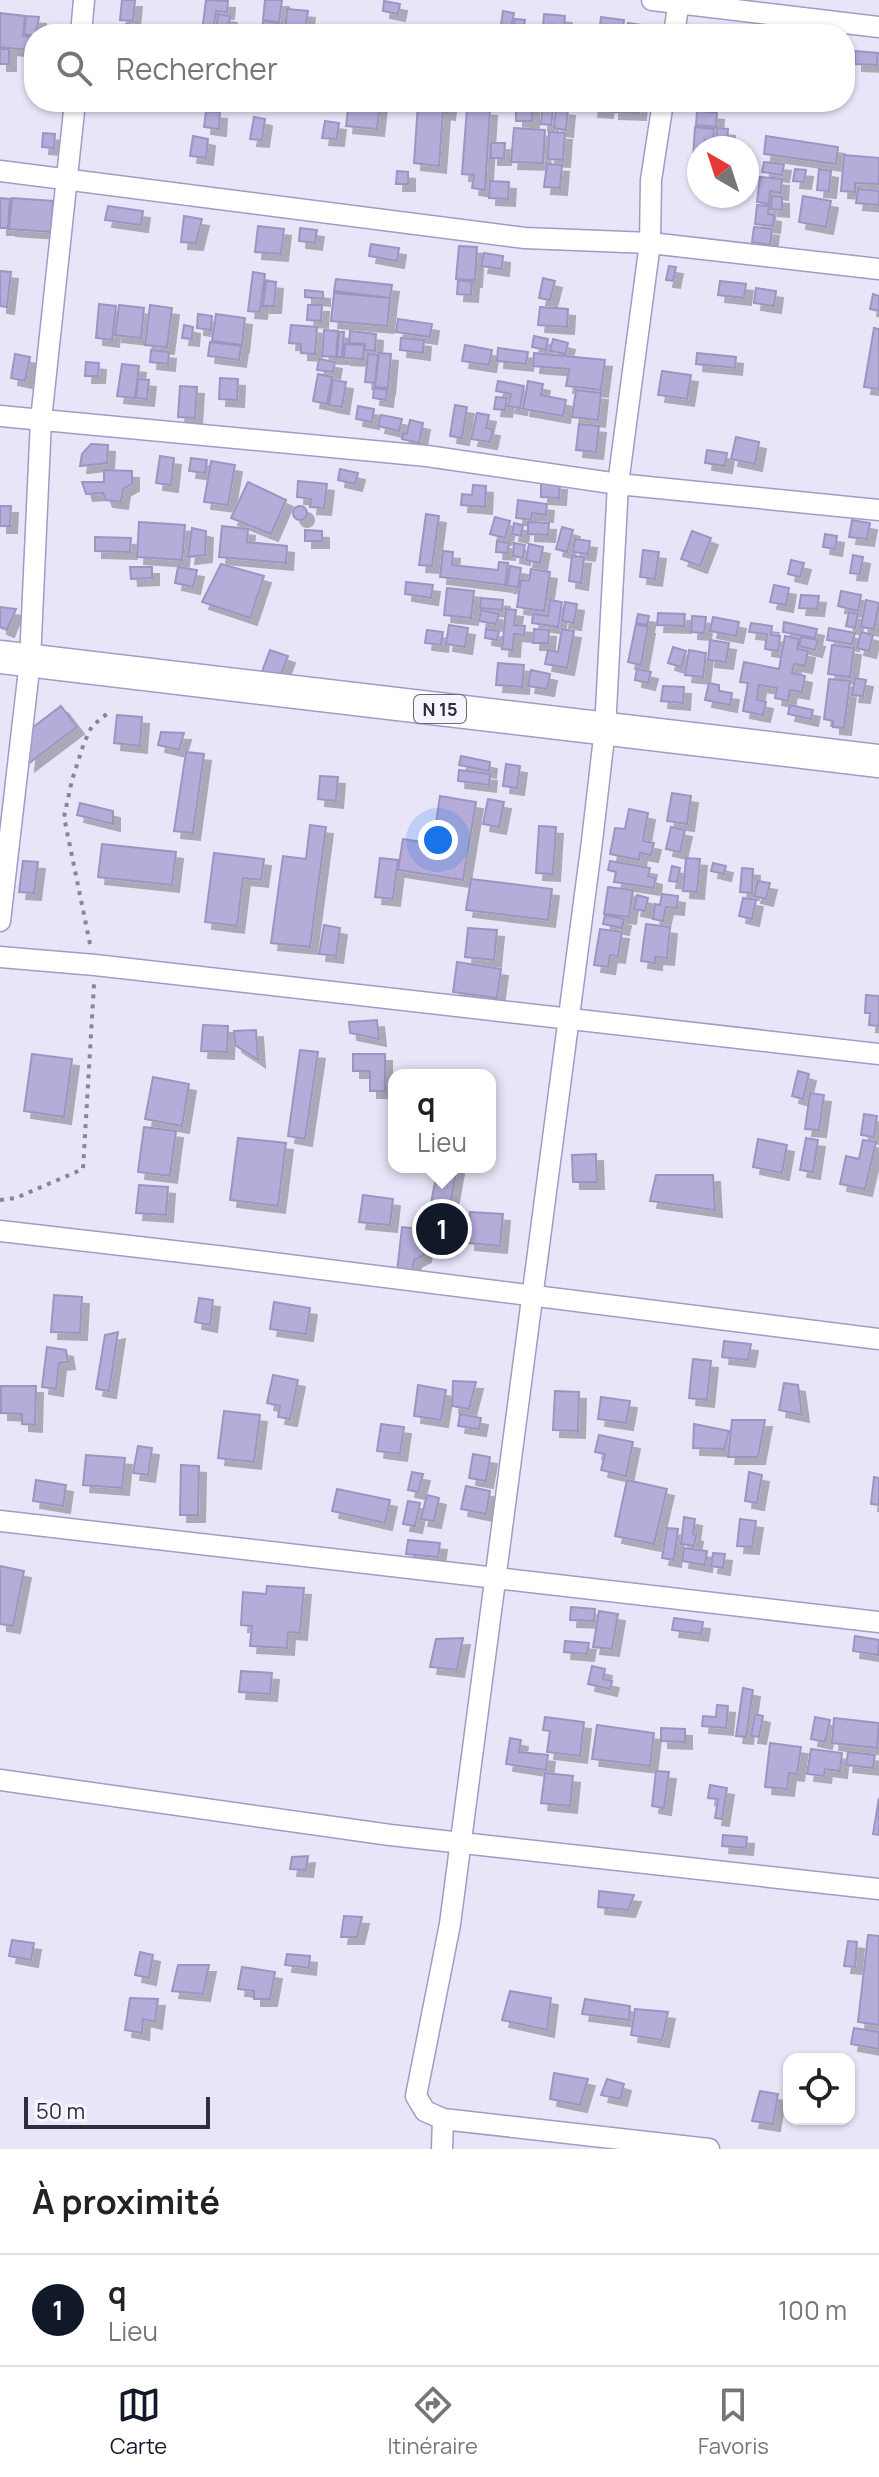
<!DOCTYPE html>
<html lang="fr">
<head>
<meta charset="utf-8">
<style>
	:root { --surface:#fff; --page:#f6f6f6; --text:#222; --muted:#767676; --line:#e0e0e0; --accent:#111827 }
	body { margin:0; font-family:Manrope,sans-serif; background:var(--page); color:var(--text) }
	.controls { position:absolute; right:24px; bottom:24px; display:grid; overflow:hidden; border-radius:16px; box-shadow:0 2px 6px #0004 }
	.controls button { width:72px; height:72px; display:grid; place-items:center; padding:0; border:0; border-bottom:2px solid var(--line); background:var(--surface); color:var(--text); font:40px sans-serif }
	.compass { position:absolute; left:687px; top:136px; width:72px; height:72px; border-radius:50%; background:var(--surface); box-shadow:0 2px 6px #0004; rotate:321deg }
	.scale { position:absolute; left:24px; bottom:20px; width:186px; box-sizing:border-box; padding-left:8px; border:4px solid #302d3f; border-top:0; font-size:22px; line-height:28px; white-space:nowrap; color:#302d3f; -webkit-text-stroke:6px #f6f4fe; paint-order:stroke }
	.you { position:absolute; left:438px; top:840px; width:28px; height:28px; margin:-20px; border:6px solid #fff; border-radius:50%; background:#1a73e8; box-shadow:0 0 0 12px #1a73e833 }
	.badge { display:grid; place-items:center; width:52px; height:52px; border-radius:50%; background:var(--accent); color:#fff; font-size:26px; font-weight:700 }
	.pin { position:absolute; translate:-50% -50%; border:4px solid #fff; box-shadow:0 2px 8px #0006 }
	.popup { position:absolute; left:388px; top:1069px; width:108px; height:104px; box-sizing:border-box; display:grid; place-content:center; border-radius:16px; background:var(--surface); filter:drop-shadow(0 2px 6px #0005); font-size:26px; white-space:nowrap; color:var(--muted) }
	.popup b { font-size:30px; color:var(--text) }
	.popup::after { content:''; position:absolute; left:50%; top:100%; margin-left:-16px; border:16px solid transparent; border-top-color:var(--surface) }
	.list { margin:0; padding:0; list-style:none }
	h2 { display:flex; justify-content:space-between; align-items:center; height:104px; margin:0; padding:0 32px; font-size:34px }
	h2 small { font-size:26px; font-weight:400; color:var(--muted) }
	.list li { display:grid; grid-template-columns:52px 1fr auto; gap:24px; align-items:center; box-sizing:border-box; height:112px; padding:0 32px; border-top:2px solid var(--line) }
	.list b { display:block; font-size:30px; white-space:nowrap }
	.list p { margin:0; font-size:26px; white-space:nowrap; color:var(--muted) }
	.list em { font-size:26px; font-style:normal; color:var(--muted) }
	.icon { flex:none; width:44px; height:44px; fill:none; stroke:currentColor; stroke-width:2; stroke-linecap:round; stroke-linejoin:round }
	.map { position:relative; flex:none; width:879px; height:2149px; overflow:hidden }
	.search { position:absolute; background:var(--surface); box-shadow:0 2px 6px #0004; left:24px; right:24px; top:24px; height:88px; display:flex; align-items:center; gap:20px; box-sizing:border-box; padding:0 28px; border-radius:32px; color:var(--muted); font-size:30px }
	.sheet { height:216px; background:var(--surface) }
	nav { display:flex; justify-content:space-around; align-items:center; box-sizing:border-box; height:112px; border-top:2px solid var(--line); background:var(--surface); font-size:22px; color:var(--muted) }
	nav a { display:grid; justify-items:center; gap:4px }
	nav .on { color:var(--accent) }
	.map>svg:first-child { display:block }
	.building { fill:#b5acda; stroke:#9d95c1; stroke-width:2; filter:url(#shadow) }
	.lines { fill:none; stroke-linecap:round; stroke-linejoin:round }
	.minor-casing { stroke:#a29ac7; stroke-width:23 }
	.primary-casing { stroke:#a29ac7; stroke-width:35 }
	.path { stroke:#888598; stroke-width:4; stroke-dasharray:4 6; stroke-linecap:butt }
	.minor { stroke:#fff; stroke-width:20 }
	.primary { stroke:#fff; stroke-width:32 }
	.labels { text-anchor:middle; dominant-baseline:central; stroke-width:6; stroke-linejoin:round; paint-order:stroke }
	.shield { fill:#f6f4fe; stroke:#6b6978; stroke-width:2 }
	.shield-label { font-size:18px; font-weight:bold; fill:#302d3f }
</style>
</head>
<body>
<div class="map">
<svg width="879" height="2149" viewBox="0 0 879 2149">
	<defs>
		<filter id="shadow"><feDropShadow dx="7" dy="7" stdDeviation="0" flood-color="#0004"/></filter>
	</defs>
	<rect width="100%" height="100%" fill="#e9e5f9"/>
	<path class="building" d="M122 0H135L133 21 120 20Z
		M206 0 228 1 227 12 216 11 213 32 202 31Z
		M265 0H282L279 22 263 20Z
		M384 1 400 4 398 14 383 11Z
		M287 9 308 11 306 25H310L309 34H285Z
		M503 11 514 13 510 34 500 32Z
		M0 13 25 16 23 36 30 37 28 50 0 47Z
		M218 14 230 16 228 34 216 33Z
		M544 14 565 16 564 27 543 26Z
		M26 16 39 17 36 34 34 36 24 34Z
		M601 17 624 20 622 34 599 33Z
		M515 19 525 20 523 34H513Z
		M263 21 279 23 277 34 262 33Z
		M628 23 649 26 648 34H626Z
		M126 24 143 26 142 34H124Z
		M543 27 571 29V34H543Z
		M0 49H9V64H0Z
		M855 51 878 53 877 65 855 64Z
		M349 102H380L377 129 346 126Z
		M592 102H607L606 111 591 110Z
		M612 102H640L639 113 612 112Z
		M418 103 449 105 448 113 443 112 439 166 414 163Z
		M516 105H532V121H516Z
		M467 108 490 109 485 190 472 188 474 175 462 174Z
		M556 108 568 109 566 130 554 128Z
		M542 109 553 110 551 125 541 124Z
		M206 111 220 112 219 129 204 127Z
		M697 111 717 113 716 127 696 125Z
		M254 117 265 119 262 140 250 139Z
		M325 121 339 123 337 139 322 138Z
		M695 127 714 129 713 140H705L704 148H699V158H693Z
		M514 128 545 130 543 163 511 162Z
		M717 128 728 129 727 143 716 142Z
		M549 132 565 133 563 160 548 159Z
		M43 133 55 134 54 148 42 147Z
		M193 136 208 139 206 158 190 156Z
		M766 136 838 147 836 164 764 154Z
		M491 143H505L504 158H491Z
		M844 155 879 158V184L855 183V192L841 191Z
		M764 162 784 164 782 175 762 172Z
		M547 164 562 165 560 188 544 187Z
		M795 169 806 170 804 182 793 181Z
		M819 169 831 171 829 191 817 190Z
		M397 171 408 172V184H396Z
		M760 177 782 179 781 193 770 191 769 204 757 202Z
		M490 181 509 182 508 199 489 198Z
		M858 189 879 191V205L856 203Z
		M772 196 782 197V210L771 209Z
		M803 196 831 201 826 227 799 222Z
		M0 198 10 199 8 228H0Z
		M12 198 53 201 51 232 9 229Z
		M757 205 769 206 768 214 774 215 773 226 755 224Z
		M108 206 143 211 141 225 105 220Z
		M184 216 202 219 196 243 181 242Z
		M258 226 284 229 281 254 255 252Z
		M754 227 772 229 770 245 752 242Z
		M300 228 317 230 315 243 299 241Z
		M371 244 399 248 397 261 369 256Z
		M459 246 477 247 475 280 456 279Z
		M484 253 503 256 502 269 481 266Z
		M669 266 676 267 673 281 666 280Z
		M0 271 11 272 7 307 0 306Z
		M253 272 265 274 260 312 248 311Z
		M543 278 555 281 550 300 539 298Z
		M336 279 392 285 390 298 334 291Z
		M458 280 472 282 471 295 457 294Z
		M266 281 276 282 274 306H263Z
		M720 281 746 284 744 298 718 295Z
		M756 288 776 291 774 306 754 303Z
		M305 290 323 292V299L305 297Z
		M334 293 390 298 387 326 331 321Z
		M873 294 879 296V311L870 309Z
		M99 304 116 306 112 340 96 338Z
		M119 305 144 308 141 338 115 335Z
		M150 305 172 308 167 347 145 345Z
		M308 305H322L321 321 307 320Z
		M540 307 568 309 567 327 538 325Z
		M198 314 212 316 211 330 197 328Z
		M216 314 245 318 242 345 212 341Z
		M398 319 432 324 430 337 396 332Z
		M184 325 193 327 192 339 182 338Z
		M291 325 317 327 315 354 301 353V344L289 343Z
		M874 328 879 329V389L864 387Z
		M324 330 338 331 336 357 322 356Z
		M350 331 376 334 375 351 365 350V344L349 343Z
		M339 332H344L342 357H337Z
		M534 336 548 339 546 350 532 347Z
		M401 338 424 340 423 353 400 350Z
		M553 339 568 343 565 354 550 351Z
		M210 342 241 346 239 360 208 356Z
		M345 344 364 345 363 359 344 358Z
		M465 345 492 350 489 365 462 361Z
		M498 348 528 352 526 364 497 361Z
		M151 350 169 352 168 364 150 362Z
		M379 353 391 354 388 388 375 387Z
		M534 353 605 360 601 390 566 386 569 369 533 366Z
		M697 353 736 357 735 368 696 364Z
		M15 354 30 357 25 381 11 378Z
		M368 354 378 355 375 383 365 382Z
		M319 359 335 362 333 372 317 370Z
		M86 362 99 363 98 376H85Z
		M122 364 139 366 135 398 117 396Z
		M662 371 691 375 687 399 658 395Z
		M318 374 332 377 327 404 313 401Z
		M220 378 238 379 237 400 219 399Z
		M138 379 149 380 147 399 136 398Z
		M333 380 346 382 342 407 329 405Z
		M498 381 524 386 520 408 508 406 511 394 496 391Z
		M528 381 543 384 541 395 566 400 563 416 523 409Z
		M180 386 197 387 195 418 178 417Z
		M374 388 387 390 386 400 373 398Z
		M576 390 601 393 598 420 572 417Z
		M496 397 507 398 505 410 494 409Z
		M455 405 467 407 462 438 450 436Z
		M358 406 374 409 372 422 356 419Z
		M477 413 489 415 486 428 493 429 490 442 471 439Z
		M381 415 402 419 399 431 378 426Z
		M410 420 423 423 419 443 402 439 403 433 407 434Z
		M579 424 599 426 596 452 576 450Z
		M736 437 759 442 755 464 731 459Z
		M91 444 108 445 107 463 80 466 82 454Z
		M707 450 727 453 725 466 705 463Z
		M160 456 174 458 171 485 156 483Z
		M191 458 207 460 205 473 189 471Z
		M211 461 235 465 228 505 204 502Z
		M340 469 358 473 355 484 338 480Z
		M104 470 132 471V484L123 489 121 502 106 500 103 493 86 494 82 482H104Z
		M298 481 327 484 324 508 310 507 311 499 297 497Z
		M248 482 286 500 271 534 231 518Z
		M541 482 560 483 559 498 541 497Z
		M473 485 486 486 485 507 461 505 462 494 472 495Z
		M518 500 547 504 546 515 532 513 531 520 516 518Z
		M0 506H11L10 526H0Z
		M293 513a7 7 0 1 1 14 0a7 7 0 1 1-14 0Z
		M426 514 439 516 432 566 419 565Z
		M495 517 510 521 505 538 490 534Z
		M852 520 870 523 867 539 849 537Z
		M139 522 185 525 182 560 137 557Z
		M528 522 549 523 548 535 528 534Z
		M514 523 523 525 521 536 512 534Z
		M222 526 248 529 247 542 287 546 286 563 219 557Z
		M562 527 573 530 567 552 556 549Z
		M192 528 206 531 205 555 188 557Z
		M305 530 322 531V541H305Z
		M692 531 711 538 700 566 681 559Z
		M825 534 837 536 835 549 823 547Z
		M95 537 131 538 130 552 95 551Z
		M575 539 590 541 588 554 573 552Z
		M497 541 509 543 508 553 496 552Z
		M514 543 525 545 523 558 513 556Z
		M529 544 543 547 540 563 526 560Z
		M643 550 659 552 655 579 640 577Z
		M443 551 453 552 452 565 498 570 499 562 508 563 505 585 440 577Z
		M853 555 863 557 860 574 850 573Z
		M572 556 584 557 581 583 569 581Z
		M791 560 804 563 800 577 788 574Z
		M221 564 264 576 250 618 202 602Z
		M510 566 521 568 518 587 507 586Z
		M130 567H152V578L131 579Z
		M178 567 197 570 193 587 175 583Z
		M531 569 550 572 544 611 517 607 521 580 529 581Z
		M406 582 433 585 431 598 405 594Z
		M774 585 789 588 786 605 770 602Z
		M447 588 474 591 471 618 444 615Z
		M841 591 861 595 858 611 838 606Z
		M801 595 819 596 817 609 799 608Z
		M481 598 503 600 502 610 480 608Z
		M550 600 562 602 558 627 532 623 533 614 548 616Z
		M866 600 879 603 874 629 861 627Z
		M565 602 577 604 574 623 562 621Z
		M0 607 16 609 7 630 0 627Z
		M506 609 516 610 514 625 525 626 524 635 514 634 513 650 502 649Z
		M481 610 499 614 496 624 479 621Z
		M849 612 858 614 855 628 846 626Z
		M658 613 685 614 684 626 657 625Z
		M638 614 649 616 647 625 636 623Z
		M692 616 706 617 704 633 691 632Z
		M713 617 739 622 736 636 710 631Z
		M784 622 817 629 815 638 783 632Z
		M751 623 772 626 771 635 780 636 778 651 765 649 767 634 749 632Z
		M636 624 648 627 641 665 628 662Z
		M449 625 468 628 465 647 446 644Z
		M829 628 855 633 852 644 827 640Z
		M486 629 499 631 497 640 485 638Z
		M534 629 549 630 548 643H533Z
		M562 629 574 631 567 668 545 664 548 650 558 652Z
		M427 630 443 632 441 645 425 643Z
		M861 632 873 635 869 651 857 648Z
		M785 636 799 639 797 649 808 651 805 666 794 664 792 673 805 676 802 692 790 690 788 701 775 698 777 688 759 685 757 700 766 702 763 715 743 711 748 683 740 682 744 662 779 669Z
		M801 637 818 640 815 650 799 646Z
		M710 640 729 643 726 662 708 660Z
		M832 645 854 648 850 677 828 674Z
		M673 647 686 651 681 667 668 663Z
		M270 650 288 656 278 683 260 677Z
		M689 650 706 653 703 677 685 675Z
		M498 663 524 665 522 687 496 685Z
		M637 669 651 672 648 683 635 680Z
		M531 670 550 674 547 689 528 686Z
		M855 678 866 680 863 696 852 695Z
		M829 679 850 681 844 728 833 727V721L824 719Z
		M709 683 719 685V691L732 693 730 705 705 700Z
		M663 686 684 687 683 703 661 701Z
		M790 705 813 710 811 719 788 714Z
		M61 706 77 727 28 764 32 728Z
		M117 715 142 717 140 746 114 743Z
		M161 732 184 733 179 750 158 745Z
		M186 752 204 754 193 833 174 831Z
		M461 756 490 762 489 771 459 765Z
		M506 764 520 766 517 788 503 786Z
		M459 770 490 774 489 785 458 781Z
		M320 776 338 777 336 801 318 799Z
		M672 793 691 796 687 824 667 821Z
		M440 796 476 802 463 880 398 870 403 839 433 844Z
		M488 799 504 802 499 827 483 824Z
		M80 803 113 811V824L77 815Z
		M629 809 648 813 643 841 654 843 651 855 640 853 639 860 610 854 615 828 625 829Z
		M310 825 326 827 310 947 271 943 283 856 306 859Z
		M539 826 556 827 553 874 536 873Z
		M671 827 685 830 680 852 666 849Z
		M102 844 176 852 172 885 98 877Z
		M214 853 264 859 261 880 243 878 237 926 205 922Z
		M380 858 398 860 393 899 375 897Z
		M686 858 700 859 697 892 683 891Z
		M23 861 38 862 34 893 19 892Z
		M610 861 650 868 648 876 655 878 654 888 614 882 616 872 608 870Z
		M713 863 726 866 724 874 711 871Z
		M672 866 680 868 677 882 669 881Z
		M742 868 753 869 752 893 740 892Z
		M471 879 552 889 548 920 466 910Z
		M758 881 770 883 766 899 754 896Z
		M608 887 633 890 629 917 604 914Z
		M662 894 678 896 677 908 666 907 663 921 653 919 655 904 660 905Z
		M637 895 648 898 645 911 634 909Z
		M743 898 756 900 752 919 739 916Z
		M605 915 624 919 622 928 603 924Z
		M646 924 670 927 667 958 655 957V963L641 961Z
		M324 925 340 928 336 956 319 954Z
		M468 928 497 930 494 960 465 957Z
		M600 929 622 932 618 956 610 955 608 967 594 965Z
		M457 962 501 969 497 998 453 992Z
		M866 995 879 996V1026L869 1025 870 1013H865Z
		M377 1020 379 1039 350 1033 349 1022Z
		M203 1025 228 1026 227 1052 201 1051Z
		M256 1030 258 1060 235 1045 234 1031Z
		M300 1050 318 1052 305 1139 288 1136Z
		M32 1054 72 1059 64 1117 24 1111Z
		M353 1054H385V1091H370V1071H353Z
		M798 1071 809 1074 803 1099 792 1096Z
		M153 1077 189 1084 182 1126 145 1119Z
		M810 1093 824 1095 819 1130 805 1129Z
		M864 1114 877 1116 874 1137 861 1135Z
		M144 1127 176 1131 170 1176 138 1172Z
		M238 1138 286 1143 278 1206 230 1200Z
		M806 1138 818 1140 813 1172 800 1170Z
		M758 1139 787 1145 782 1173 753 1167Z
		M863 1140 876 1142 865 1189 840 1184 846 1156 859 1159Z
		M596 1154 597 1182H573L572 1155Z
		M438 1167H457L449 1211 429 1213Z
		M656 1175H713L715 1210 650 1201Z
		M139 1185 168 1187 166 1215 136 1213Z
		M363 1195 393 1199 390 1225 359 1222Z
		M470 1212 503 1214 500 1246 468 1243Z
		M438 1218 446 1221 445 1240 437 1237Z
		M402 1227 427 1230 424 1255 414 1260 412 1274 397 1272Z
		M54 1295 82 1297 80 1333 51 1332Z
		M199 1298 213 1300 210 1325 195 1322Z
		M274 1302 310 1308 306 1334 270 1329Z
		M118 1332 109 1391 96 1389 105 1335Z
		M724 1341 751 1344 748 1360 722 1357Z
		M47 1347 66 1350 68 1362 59 1363 56 1389 42 1387Z
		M693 1359 711 1361 707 1400 689 1398Z
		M273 1375 298 1380 290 1419 278 1417 280 1406 267 1403Z
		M453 1381 476 1382 469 1409 452 1406Z
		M784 1383 798 1385 802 1415 779 1410Z
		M418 1385 446 1390 441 1420 414 1416Z
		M1 1386H36L35 1425 22 1424V1414L1 1413Z
		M555 1391 579 1392 578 1431 553 1430Z
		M601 1397 630 1401 626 1423 598 1419Z
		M224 1411 260 1415 254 1462 218 1458Z
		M460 1414 481 1418 479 1429 458 1426Z
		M732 1420H765L758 1457H728Z
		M381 1424 404 1427 400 1454 377 1451Z
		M694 1424 729 1431 724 1449 693 1448Z
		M599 1435 633 1442 626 1476 601 1470 605 1454 595 1452Z
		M138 1446 152 1448 148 1475 133 1473Z
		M473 1454 490 1457 486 1481 469 1478Z
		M86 1455 125 1458 122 1488 83 1485Z
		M181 1465 199 1466 198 1515H180Z
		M412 1472 423 1474 418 1492 408 1490Z
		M749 1472 762 1475 757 1503 745 1501Z
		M874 1477 879 1478V1505L871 1504Z
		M36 1480 66 1485 63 1506 33 1501Z
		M627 1480 667 1489 654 1544 615 1536Z
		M466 1486 490 1491 486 1514 461 1509Z
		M337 1489 390 1500 385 1523 332 1511Z
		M427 1495 439 1498 434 1521 421 1519Z
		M408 1501 420 1503 415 1526 403 1524Z
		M684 1517 695 1519 693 1534 696 1535 694 1546 681 1544Z
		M740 1519 756 1521 752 1547 737 1546Z
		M667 1528 678 1529 674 1560 662 1558Z
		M408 1540 440 1543 438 1557 406 1554Z
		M684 1548 707 1551 705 1565 682 1561Z
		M713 1553 725 1554 723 1568 711 1566Z
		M0 1566 24 1571 13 1626 0 1624Z
		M267 1586 304 1588 300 1633 288 1632 287 1648 250 1646 252 1626 241 1625 243 1592 266 1594Z
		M571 1607 595 1609 594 1621 570 1620Z
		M599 1611 618 1614 612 1649 593 1647Z
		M674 1618 703 1622 701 1634 672 1630Z
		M855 1636 879 1640 878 1655 853 1651Z
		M463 1638 457 1670 430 1667 436 1639Z
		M565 1641 589 1643 587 1654 564 1652Z
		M592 1666 605 1669 603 1679 612 1681 610 1689 588 1684Z
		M241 1671 272 1673 270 1694 239 1692Z
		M743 1688 753 1690 746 1737 736 1736Z
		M717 1705 728 1706 726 1728 702 1726 703 1716 716 1717Z
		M755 1714 763 1716 759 1737 751 1736Z
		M545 1717 584 1722 580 1756 547 1752 550 1731 543 1730Z
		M815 1717 830 1720 825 1742 811 1739Z
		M834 1718 879 1723 877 1748 832 1743Z
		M597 1725 654 1733 650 1766 592 1759Z
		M661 1728 685 1729V1742L661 1741Z
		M510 1738 521 1740 519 1752 548 1755 546 1770 506 1764Z
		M770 1743 801 1747 797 1774 789 1773 787 1789 765 1787Z
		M811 1749 842 1753 840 1771 825 1769 824 1776 807 1774Z
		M848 1752 875 1755 873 1768 846 1765Z
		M656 1771 669 1772 664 1808 652 1806Z
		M545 1773 573 1776 570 1806 541 1803Z
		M710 1785 727 1788 722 1819 715 1818 718 1799 708 1798Z
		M879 1798V1835L873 1834Z
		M723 1835 747 1837 746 1848 722 1846Z
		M308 1856 306 1870 290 1869 292 1857Z
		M599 1891 634 1895 628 1910 598 1907Z
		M344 1916 362 1917 357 1937H341Z
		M868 1935 879 1936V2025L858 2022Z
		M12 1940 34 1943 31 1960 9 1956Z
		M848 1941 857 1942 855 1967 844 1966Z
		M140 1952 153 1955 149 1978 135 1975Z
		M287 1954 310 1956 309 1968 285 1965Z
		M178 1965H209L203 1994 172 1991Z
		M242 1967 275 1972 270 1999H254V1991L238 1989Z
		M510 1991 551 1998 547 2030 502 2020Z
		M130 1998 158 1999 155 2022 143 2019 142 2033 125 2030Z
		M585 1999 630 2006 629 2020 582 2014Z
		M635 2009 668 2012 662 2040 631 2035Z
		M854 2028 879 2032V2049L851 2044Z
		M554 2073 588 2079 580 2105 550 2099Z
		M607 2079 624 2084 620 2099 601 2095Z
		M760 2091 778 2094 773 2124 752 2121Z"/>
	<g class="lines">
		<g class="minor-casing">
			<path id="minor" d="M652 0 879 27
				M81 34 84 0
				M674 34 679 0
				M663 102 651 180 650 243 618 484 605 729 592 841 450 1924 416 2096 425 2111 443 2119 709 2149
				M0 171 525 238 650 243 879 269
				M0 416 427 456 618 484 879 510
				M0 921 30 661 41 420 75 102
				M0 957 95 965 879 1054
				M0 1231 225 1257 879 1339
				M0 1521 879 1622
				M0 1780 390 1835 879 1889
				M442 2149 443 2119"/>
		</g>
		<g class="primary-casing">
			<path id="primary" d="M0 657 879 761"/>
		</g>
		<path class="path" d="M90 944 64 817 72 780 84 743 92 726 108 713
			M0 1200 16 1198 83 1169 94 984"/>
		<use href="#minor" class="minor"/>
		<use href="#primary" class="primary"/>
	</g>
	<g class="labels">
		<rect class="shield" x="414" y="695" width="52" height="28" rx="6"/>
		<g class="shield-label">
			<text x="440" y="709">N 15</text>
		</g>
	</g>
</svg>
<div class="controls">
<button><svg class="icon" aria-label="locate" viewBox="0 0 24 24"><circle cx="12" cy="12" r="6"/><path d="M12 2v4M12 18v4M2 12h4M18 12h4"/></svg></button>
</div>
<svg class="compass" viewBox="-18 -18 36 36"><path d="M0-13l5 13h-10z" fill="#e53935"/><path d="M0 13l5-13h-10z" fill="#767676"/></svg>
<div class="scale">50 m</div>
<div class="you"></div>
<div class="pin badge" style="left:442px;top:1229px">1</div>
<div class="popup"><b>q</b>Lieu</div>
<div class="search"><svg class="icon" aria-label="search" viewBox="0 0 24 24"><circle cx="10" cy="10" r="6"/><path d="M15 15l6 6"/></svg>Rechercher</div>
</div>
<section class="sheet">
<h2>À proximité<small></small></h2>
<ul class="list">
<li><span class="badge">1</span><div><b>q</b><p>Lieu</p></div><em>100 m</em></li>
</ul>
</section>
<nav>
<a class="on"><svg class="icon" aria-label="map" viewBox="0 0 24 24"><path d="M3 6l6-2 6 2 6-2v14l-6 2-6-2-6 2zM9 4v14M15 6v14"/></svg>Carte</a>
<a><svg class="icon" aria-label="directions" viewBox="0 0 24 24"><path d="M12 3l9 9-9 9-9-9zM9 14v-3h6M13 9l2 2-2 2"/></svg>Itinéraire</a>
<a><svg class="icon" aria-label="saved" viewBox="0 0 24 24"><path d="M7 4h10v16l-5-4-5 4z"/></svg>Favoris</a>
</nav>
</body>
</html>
